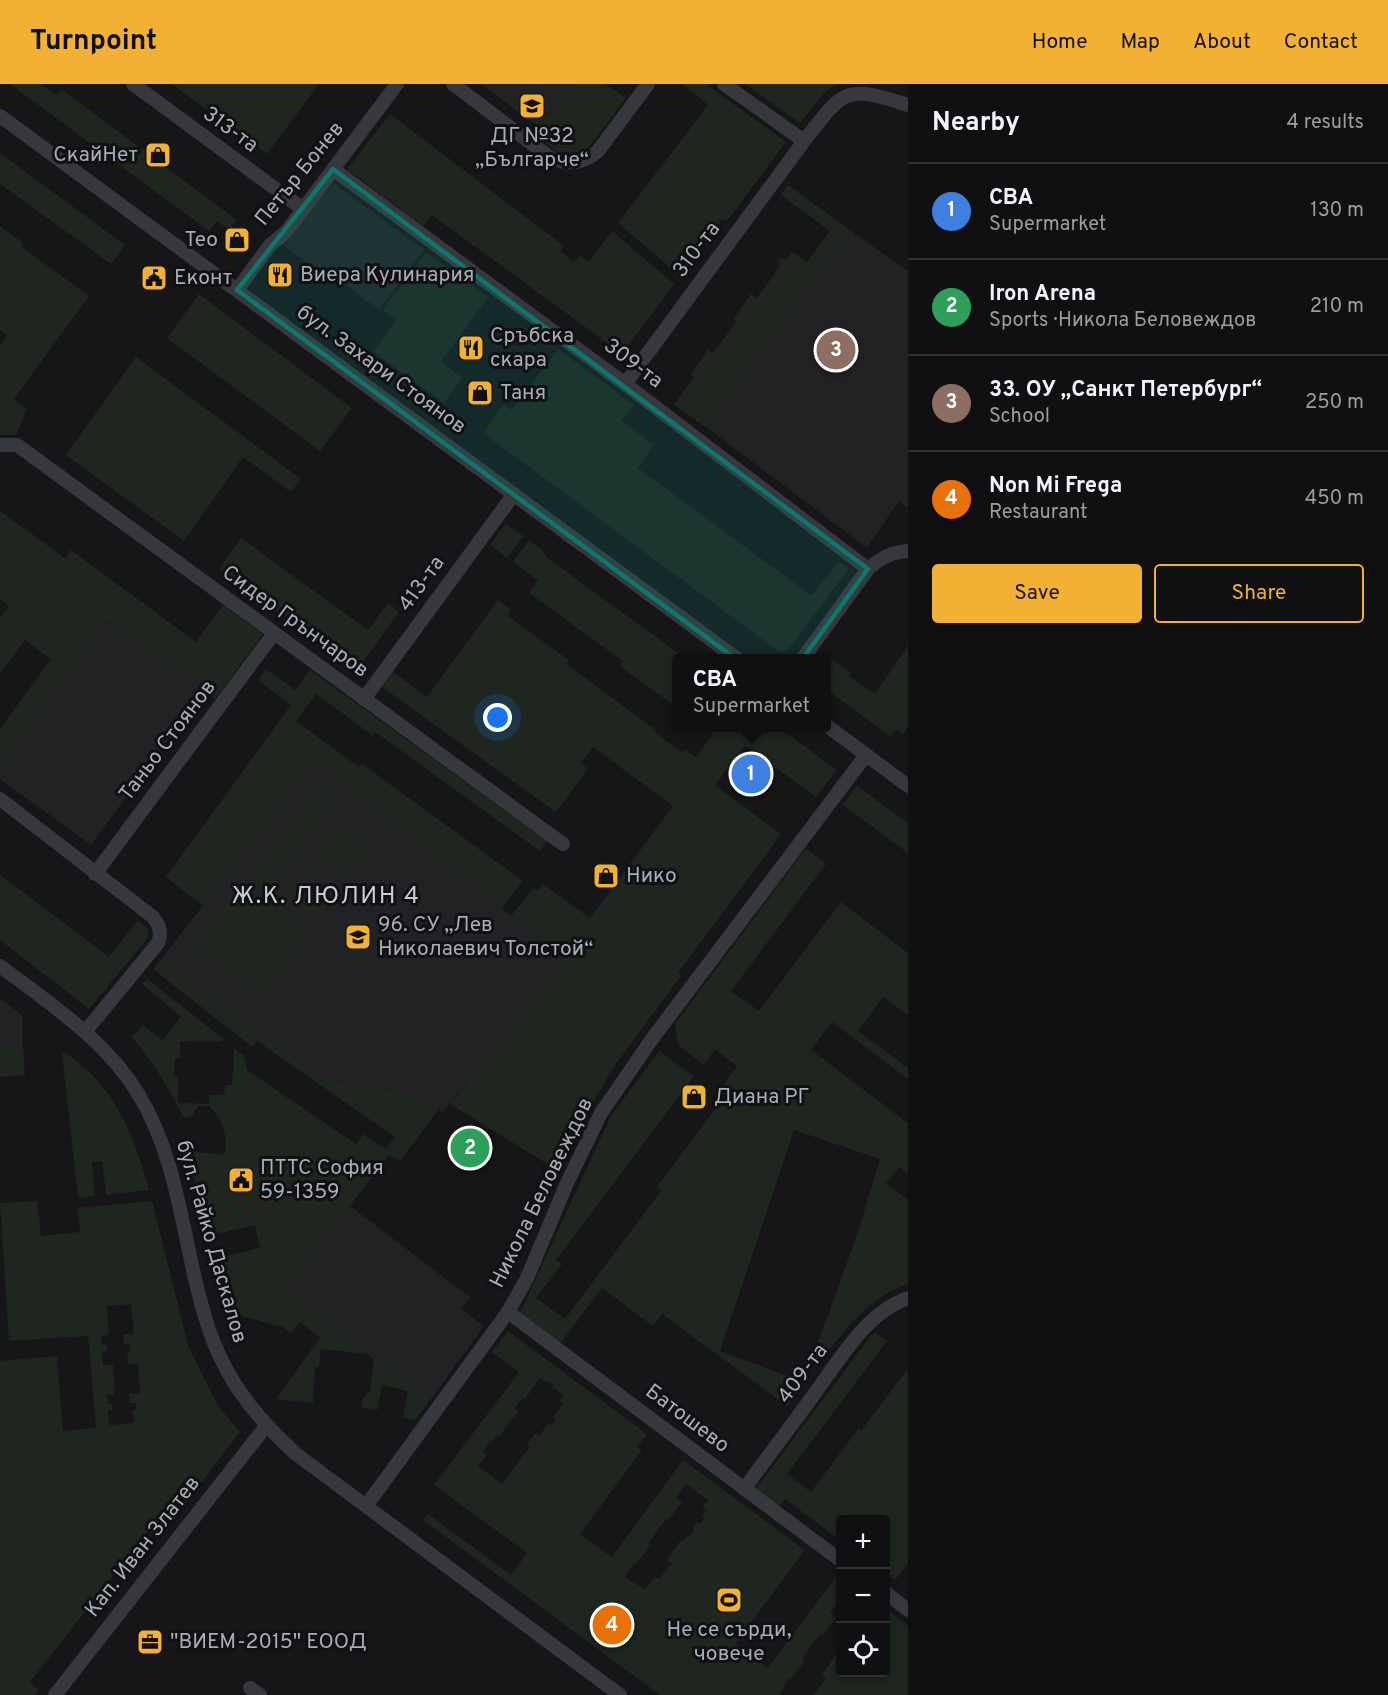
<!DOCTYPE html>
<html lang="en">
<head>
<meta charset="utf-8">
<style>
	:root { --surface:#101012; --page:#1e1e20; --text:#f1f3f6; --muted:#9c9d9f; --line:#303032; --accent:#f2b134 }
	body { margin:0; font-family:Overpass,sans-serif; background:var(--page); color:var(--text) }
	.controls { position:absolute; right:18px; bottom:18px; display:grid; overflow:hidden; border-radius:6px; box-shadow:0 3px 9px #0003 }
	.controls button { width:54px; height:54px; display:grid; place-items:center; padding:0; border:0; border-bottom:2px solid var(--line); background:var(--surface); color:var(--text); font:30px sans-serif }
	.you { position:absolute; left:498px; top:634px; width:21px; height:21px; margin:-15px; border:4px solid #fff; border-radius:50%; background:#1a73e8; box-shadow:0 0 0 9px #1a73e833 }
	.badge { display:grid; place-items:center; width:39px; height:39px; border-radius:50%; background:var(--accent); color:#fff; font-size:20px; font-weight:700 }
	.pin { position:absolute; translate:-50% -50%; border:3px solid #fff; box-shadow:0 2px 6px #0006 }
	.popup { position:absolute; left:672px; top:570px; width:159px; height:78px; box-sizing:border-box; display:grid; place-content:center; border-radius:6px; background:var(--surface); filter:drop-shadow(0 2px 4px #0005); font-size:20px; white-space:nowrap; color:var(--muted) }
	.popup b { font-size:22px; color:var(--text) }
	.popup::after { content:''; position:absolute; left:50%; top:100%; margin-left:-12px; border:12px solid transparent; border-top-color:var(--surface) }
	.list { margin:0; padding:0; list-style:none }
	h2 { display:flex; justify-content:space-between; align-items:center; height:78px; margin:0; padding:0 24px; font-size:26px }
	h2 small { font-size:20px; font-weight:400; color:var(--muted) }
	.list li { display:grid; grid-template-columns:39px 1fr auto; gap:18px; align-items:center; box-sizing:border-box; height:96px; padding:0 24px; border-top:2px solid var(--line) }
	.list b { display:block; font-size:22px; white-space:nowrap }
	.list p { margin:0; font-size:20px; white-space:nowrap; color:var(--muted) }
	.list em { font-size:20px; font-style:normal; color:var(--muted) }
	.actions { display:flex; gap:12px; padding:18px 24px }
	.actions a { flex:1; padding:14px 0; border:2px solid var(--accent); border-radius:6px; text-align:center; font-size:21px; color:var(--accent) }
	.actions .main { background:var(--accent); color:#111 }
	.icon { flex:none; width:33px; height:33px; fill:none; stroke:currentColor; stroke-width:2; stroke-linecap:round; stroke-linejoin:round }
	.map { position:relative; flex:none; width:908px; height:1611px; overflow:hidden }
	header { display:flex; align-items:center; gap:36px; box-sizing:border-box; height:84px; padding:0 30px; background:var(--accent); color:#111 }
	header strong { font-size:28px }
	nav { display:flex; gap:33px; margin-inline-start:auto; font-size:21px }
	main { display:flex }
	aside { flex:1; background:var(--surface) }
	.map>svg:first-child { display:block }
	.built { fill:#222225 }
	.green { fill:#1e261f; fill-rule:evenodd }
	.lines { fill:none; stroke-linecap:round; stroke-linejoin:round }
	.minor { stroke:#37383d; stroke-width:14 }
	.marked { fill:#0f766e; fill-opacity:0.2; stroke:#0f766e; stroke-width:4.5; stroke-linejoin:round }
	.labels { text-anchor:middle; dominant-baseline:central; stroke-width:6; stroke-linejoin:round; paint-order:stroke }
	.street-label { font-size:21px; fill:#a8adb8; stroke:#111113 }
	.poi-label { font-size:21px; fill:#a8adb8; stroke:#111113; text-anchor:start }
	.quarter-label { font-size:24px; letter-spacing:1.5px; fill:#c9ccd4; stroke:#111113 }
</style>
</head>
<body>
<header>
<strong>Turnpoint</strong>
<nav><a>Home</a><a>Map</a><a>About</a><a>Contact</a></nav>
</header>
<main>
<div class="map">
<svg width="908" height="1611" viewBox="0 0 908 1611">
	<rect width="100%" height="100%" fill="#161618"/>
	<path class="built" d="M481 0H571L539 43Z
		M332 98 424 166 379 226 332 191 328 194 284 162Z
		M850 146 908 187V424L899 417 867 464 707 344Z
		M107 537 204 607 91 761 0 695V683Z
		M315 679 565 874 443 1028 416 1011 322 995 161 875Z
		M0 914 23 932V964H0Z
		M350 1122 470 1213 461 1225 484 1242 431 1315 286 1205Z"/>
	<path class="green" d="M10 0H41L57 11 61 5 237 136 229 146 217 137 209 147Z
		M172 0H319L267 70Z
		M571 0H605L626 14 586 67 578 71H561L534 50Z
		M682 0H706L786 58 727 137 722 135 680 192 618 139 708 21Z
		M745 0H837L824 9 800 39Z
		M533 1 548 13 535 28 520 16Z
		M390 30 564 162 560 167 574 178 580 171 589 178 612 147 674 200 622 270 432 131 423 142 347 85Z
		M0 69 125 161 111 180 0 100Z
		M788 101 850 146 707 344 674 321 694 293 691 290 708 266 713 269 736 238 733 235 751 210 757 214 780 182 777 179 781 173 786 176 792 168 807 178 830 147 781 111Z
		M0 142 23 159 22 163 89 212 14 315 27 325 16 351H0V262L7 251 0 246Z
		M426 168 488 213 441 278 462 294 444 319 373 268 396 236 383 226Z
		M199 210 352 324 320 367 167 254Z
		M558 265 634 321 622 337 654 361 638 384 812 512 838 477 849 485 788 566 781 568 777 566 483 349 504 320 512 326Z
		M136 273 301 395 291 408 243 373 184 457 66 371Z
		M0 427 65 474 71 466 196 558 223 521 263 550 215 615 107 537 0 683V645L51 575 25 556 0 590V534L9 522 0 515Z
		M506 440 523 452 507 474 490 461Z
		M241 454 368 546 388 519 399 528 357 586 219 485Z
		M529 456 543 467 546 473 685 574H676V623L620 582 623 577 529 509 538 496 513 478Z
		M498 516 511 526 508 532 569 576 566 580 656 646 655 648 682 669 685 666 696 673 713 650 704 644H779L837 686 816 713 745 661 715 701 781 750 678 889 681 892 613 984 554 1084 450 1020 564 874 511 832 533 804 537 807 543 800 590 834 673 722 593 663 581 679 588 685 556 728 382 603 393 588 427 613Z
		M908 561V643L903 650 896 645 890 652 826 605V586L833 576 851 589 849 592 875 610Z
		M266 585 295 606 310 586 547 757 540 767 375 648 372 651 316 610 296 637 359 683 362 680 523 797 501 824 315 679 203 822 166 793 291 621 258 596Z
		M316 701 336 716 302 761 282 746Z
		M857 702 908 739V769L843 721Z
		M336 740 351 752 328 782 313 770Z
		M280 748 301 763 267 808 246 793Z
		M355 753 371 764 348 794 332 783Z
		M806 764 826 780 731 907 759 927 841 818 908 869V931L883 913 858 947 908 984V995L832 938 811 966 908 1039V1089L899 1083 886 1100 908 1116V1200C867 1214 844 1247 819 1280L811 1278 858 1148 880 1075 794 1046 720 1267 804 1298 787 1322 662 1230 653 1242 602 1204 559 1261 519 1231 611 1032 659 967 694 992 556 1176 562 1180 536 1214 565 1235 661 1107 657 1103 725 1012 719 1007 737 982 715 965 704 981 678 961 675 940Z
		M302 782 318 793 295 823 280 812Z
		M0 791 109 873 138 836 148 845V854L89 925 0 856Z
		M242 795 311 847 261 912 193 861Z
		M324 796 340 807 317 837 301 826Z
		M161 875 322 995 416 1011 439 1025 400 1077 389 1071 286 1205 431 1315 415 1336 403 1334 408 1307 382 1301 377 1326 361 1324 363 1313 366 1314V1309L370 1308 374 1275 367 1270 321 1265 319 1283H315L313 1319 276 1315 320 1254 300 1238 291 1249 283 1243 229 1229 224 1222 213 1175 260 1164 255 1141 208 1152 187 1067 224 1071C228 1051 224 1036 209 1022H198L192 1032 184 1034C169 1005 154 978 132 953L143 941 162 956 181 933 142 900 147 895 224 955 222 958 180 957V974L175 975 174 993H178V1019L209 1020V1011H224L225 1001H232L234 964 244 972 247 986 356 1060 363 1050 386 1065 395 1053 257 957 252 963 153 885Z
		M0 964H23L25 991 0 993Z
		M67 969C75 976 84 983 92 991 123 1021 138 1065 149 1106L106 1111 102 1077 92 1078 95 1112 78 1114 62 970Z
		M37 1117 41 1152 80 1148 77 1124 152 1117 189 1264 219 1323 240 1348 174 1434 164 1427 30 1598 39 1606 35 1611H0V1277L57 1272 63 1347 96 1344 88 1252 9 1257 0 1119ZM131 1220 134 1250 123 1251 124 1260H130V1267H127L128 1280H138L140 1309 129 1310 130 1319H136L137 1326H133L134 1339 109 1341 108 1327 113 1326 112 1320H108L107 1311H115L113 1281H103L102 1268 107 1267 106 1261H102L101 1252 109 1251 107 1222Z
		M508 1247 647 1350 637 1363 642 1366 580 1450 612 1473 683 1376 805 1466 735 1560 768 1584 838 1490 840 1492V1515L830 1529 836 1534 822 1552 820 1551 805 1569 806 1570 802 1576 804 1578 790 1596 788 1595 784 1600 786 1601 779 1609 781 1611H660L423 1436 428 1430 511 1491 527 1469 434 1401 519 1288 492 1268ZM540 1294 547 1298 548 1297 553 1301 552 1303 564 1311 560 1317 563 1320 553 1333 556 1336 552 1342 548 1340 539 1352 535 1349 527 1361 530 1363 502 1400 478 1382 487 1371 483 1368 490 1356 492 1357 497 1351 500 1353 513 1333 514 1334 519 1327 515 1324 522 1314 525 1315ZM686 1400 708 1416 702 1423 706 1427 702 1433 704 1435 700 1440 698 1438 692 1445 694 1447 690 1452 688 1451 684 1457 681 1456 667 1475 672 1479 659 1495 655 1493 645 1505 625 1493 634 1479 636 1480 650 1462 648 1460C654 1452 660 1443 666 1435L668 1436 682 1418 676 1413Z
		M874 1248 887 1257 787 1390 811 1408 858 1345 861 1347 906 1287 908 1289V1479L895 1496 886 1490V1436H840V1456L785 1415 777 1425 754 1407Z
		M886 1525 908 1542V1611H813L826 1595 822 1591 835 1571 838 1573 840 1570V1588H886Z"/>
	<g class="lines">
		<path class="minor" d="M133 0 303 125
			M453 0 548 72C566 82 582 81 598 67L648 0
			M724 0 804 57C844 6 844 0 908 21
			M0 32 736 574
			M333 85 625 300 868 485
			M237 206 270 161 286 148 397 0
			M625 300 804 57
			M0 361H17L563 760
			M803 574 868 485C881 474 891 468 908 467
			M364 615 514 410
			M826 641 908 702
			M0 715 153 833C160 841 162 849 158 859L85 948
			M95 790 274 549
			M0 882C50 920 106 956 139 1011 183 1084 183 1174 212 1254 230 1302 259 1336 296 1370L620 1611
			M508 1228 840 1476
			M744 1405C767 1374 790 1343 813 1312 839 1277 865 1229 908 1214
			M366 1422 508 1228 527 1194 567 1099 601 1029 652 955 866 671
			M886 1509 908 1526
			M250 1604 260 1611
			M55 1611 266 1342"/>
	</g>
	<path class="marked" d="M333 85 868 485 779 607 237 206Z"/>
	<defs>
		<g id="school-square" transform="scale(1.35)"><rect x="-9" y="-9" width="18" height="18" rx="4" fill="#f2b134" stroke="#111113"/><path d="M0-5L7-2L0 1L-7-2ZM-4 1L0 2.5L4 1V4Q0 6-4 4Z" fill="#111"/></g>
		<g id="shop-square" transform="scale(1.35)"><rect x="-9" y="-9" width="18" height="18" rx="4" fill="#f2b134" stroke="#111113"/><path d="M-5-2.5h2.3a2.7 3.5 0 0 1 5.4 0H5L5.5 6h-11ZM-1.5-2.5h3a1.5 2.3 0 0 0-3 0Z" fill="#111"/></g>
		<g id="restaurant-square" transform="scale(1.35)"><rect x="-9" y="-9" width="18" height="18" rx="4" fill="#f2b134" stroke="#111113"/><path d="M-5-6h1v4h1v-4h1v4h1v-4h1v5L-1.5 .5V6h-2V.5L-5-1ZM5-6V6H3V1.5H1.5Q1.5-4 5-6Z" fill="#111"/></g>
		<g id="civic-square" transform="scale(1.35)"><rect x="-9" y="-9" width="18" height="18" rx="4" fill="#f2b134" stroke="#111113"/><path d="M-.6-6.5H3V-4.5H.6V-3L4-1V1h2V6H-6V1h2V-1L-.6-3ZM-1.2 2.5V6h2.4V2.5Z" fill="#111"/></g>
		<g id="stadium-square" transform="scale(1.35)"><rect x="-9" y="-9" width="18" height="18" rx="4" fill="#f2b134" stroke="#111113"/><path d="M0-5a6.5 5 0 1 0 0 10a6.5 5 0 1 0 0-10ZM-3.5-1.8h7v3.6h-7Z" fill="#111"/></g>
		<g id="office-square" transform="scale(1.35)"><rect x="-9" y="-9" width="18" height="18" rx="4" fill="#f2b134" stroke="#111113"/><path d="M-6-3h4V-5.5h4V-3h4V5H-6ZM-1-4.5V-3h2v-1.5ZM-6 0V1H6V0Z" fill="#111"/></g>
	</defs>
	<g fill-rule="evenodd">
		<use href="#school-square" x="532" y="22"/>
		<use href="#shop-square" x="158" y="71"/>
		<use href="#shop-square" x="237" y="156"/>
		<use href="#restaurant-square" x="280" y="191"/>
		<use href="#civic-square" x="154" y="194"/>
		<use href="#restaurant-square" x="471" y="264"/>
		<use href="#shop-square" x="480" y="309"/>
		<use href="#shop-square" x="606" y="792"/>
		<use href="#school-square" x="358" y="853"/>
		<use href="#shop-square" x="694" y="1013"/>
		<use href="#civic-square" x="241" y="1096"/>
		<use href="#stadium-square" x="729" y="1516"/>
		<use href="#office-square" x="150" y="1558"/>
	</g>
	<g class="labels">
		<g class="street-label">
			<text transform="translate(230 46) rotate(36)">313-та</text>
			<text transform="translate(300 90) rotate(-51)">Петър Бонев</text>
			<text transform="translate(697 166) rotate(-53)">310-та</text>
			<text transform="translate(633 280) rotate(37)">309-та</text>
			<text transform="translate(381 286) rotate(36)">бул. Захари Стоянов</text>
			<text transform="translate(422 500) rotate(-54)">413-та</text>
			<text transform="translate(295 538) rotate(36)">Сидер Грънчаров</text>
			<text transform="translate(168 657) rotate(-53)">Таньо Стоянов</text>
			<text transform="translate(542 1109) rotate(-64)">Никола Беловеждов</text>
			<text transform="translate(211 1158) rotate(74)">бул. Райко Даскалов</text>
			<text transform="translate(803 1290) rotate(-53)">409-та</text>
			<text transform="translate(687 1335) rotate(37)">Батошево</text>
			<text transform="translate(143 1463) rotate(-52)">Кап. Иван Златев</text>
		</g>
		<g class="poi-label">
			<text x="532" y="52" text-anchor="middle">ДГ №32<tspan x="532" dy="24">„Българче“</tspan></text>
			<text x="138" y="71" text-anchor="end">СкайНет</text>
			<text x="218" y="156" text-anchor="end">Тео</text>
			<text x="300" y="191">Виера Кулинария</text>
			<text x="174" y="194">Еконт</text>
			<text x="490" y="252">Сръбска<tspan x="490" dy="24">скара</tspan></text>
			<text x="500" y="309">Таня</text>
			<text x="626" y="792">Нико</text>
			<text x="378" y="841">96. СУ „Лев<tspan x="378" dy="24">Николаевич Толстой“</tspan></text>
			<text x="714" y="1013">Диана РГ</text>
			<text x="260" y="1084">ПТТС София<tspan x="260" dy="24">59-1359</tspan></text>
			<text x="729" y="1546" text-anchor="middle">Не се сърди,<tspan x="729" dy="24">човече</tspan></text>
			<text x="170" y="1558">"ВИЕМ-2015" ЕООД</text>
		</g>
		<g class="quarter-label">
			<text x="326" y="813">Ж.К. ЛЮЛИН 4</text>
		</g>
	</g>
</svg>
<div class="controls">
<button>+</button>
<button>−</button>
<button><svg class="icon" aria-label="locate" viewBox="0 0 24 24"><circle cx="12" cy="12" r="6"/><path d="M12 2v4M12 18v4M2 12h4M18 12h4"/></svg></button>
</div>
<div class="you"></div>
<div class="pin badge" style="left:751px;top:690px;background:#3f7fe0">1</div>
<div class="popup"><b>CBA</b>Supermarket</div>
<div class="pin badge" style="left:470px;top:1064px;background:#2e9e5b">2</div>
<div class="pin badge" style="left:836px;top:266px;background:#8d6e63">3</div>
<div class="pin badge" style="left:612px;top:1541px;background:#e8710a">4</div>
</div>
<aside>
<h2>Nearby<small>4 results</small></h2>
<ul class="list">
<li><span class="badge" style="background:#3f7fe0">1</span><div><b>CBA</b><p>Supermarket</p></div><em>130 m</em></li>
<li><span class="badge" style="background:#2e9e5b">2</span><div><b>Iron Arena</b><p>Sports · Никола Беловеждов</p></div><em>210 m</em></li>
<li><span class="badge" style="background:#8d6e63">3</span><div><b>33. ОУ „Санкт Петербург“</b><p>School</p></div><em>250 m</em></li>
<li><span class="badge" style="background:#e8710a">4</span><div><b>Non Mi Frega</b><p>Restaurant</p></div><em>450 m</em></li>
</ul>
<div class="actions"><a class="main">Save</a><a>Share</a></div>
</aside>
</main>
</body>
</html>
